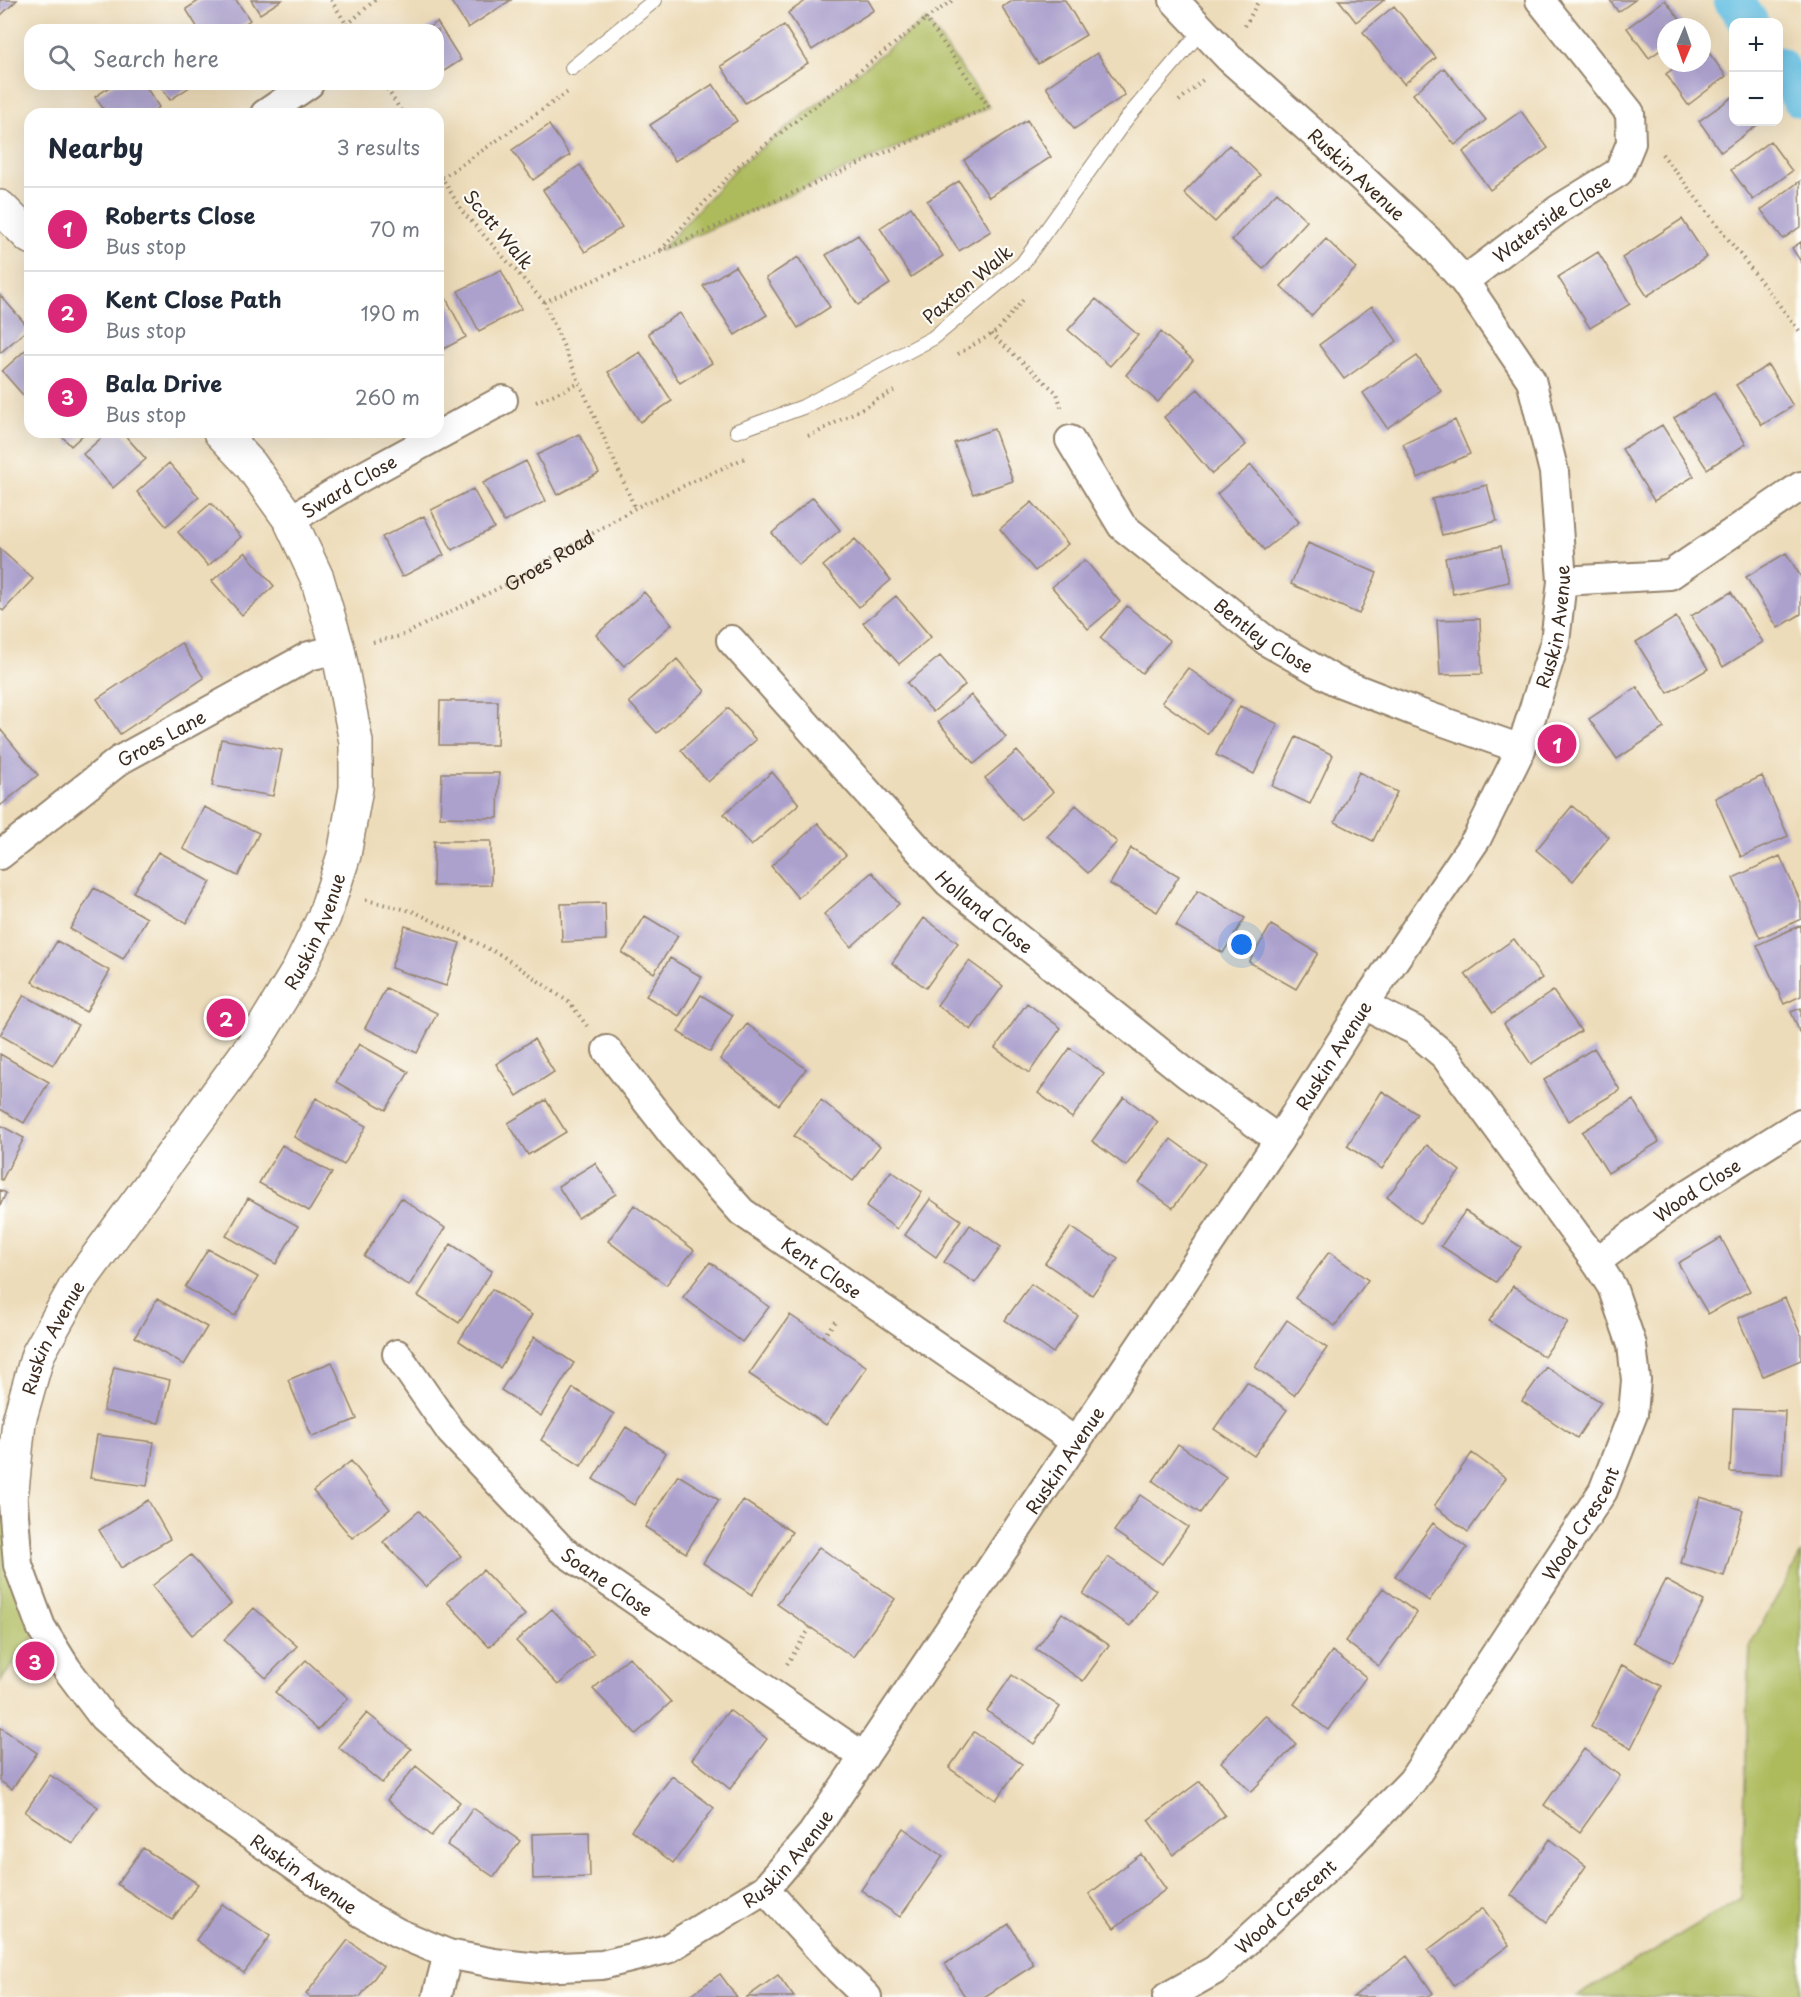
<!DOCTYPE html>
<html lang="en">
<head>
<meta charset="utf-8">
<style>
	:root { --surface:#fff; --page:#f6f6f7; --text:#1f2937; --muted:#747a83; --line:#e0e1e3; --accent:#db2777 }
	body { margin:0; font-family:"Playpen Sans",sans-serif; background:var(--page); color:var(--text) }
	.controls { position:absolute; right:18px; top:18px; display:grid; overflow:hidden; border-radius:12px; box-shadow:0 6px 24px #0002 }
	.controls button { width:54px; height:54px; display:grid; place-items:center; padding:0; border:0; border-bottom:2px solid var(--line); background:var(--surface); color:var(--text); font:30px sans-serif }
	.compass { position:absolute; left:1657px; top:18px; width:54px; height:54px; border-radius:50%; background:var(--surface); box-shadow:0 6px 24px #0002; rotate:182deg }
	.you { position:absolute; left:1242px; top:945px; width:21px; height:21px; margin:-15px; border:4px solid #fff; border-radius:50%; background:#1a73e8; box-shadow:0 0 0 9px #1a73e833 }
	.badge { display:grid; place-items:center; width:39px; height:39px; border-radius:50%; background:var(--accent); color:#fff; font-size:20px; font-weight:700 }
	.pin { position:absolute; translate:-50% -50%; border:3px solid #fff; box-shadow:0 2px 6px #0006 }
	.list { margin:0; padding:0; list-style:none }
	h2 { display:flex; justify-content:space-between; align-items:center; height:78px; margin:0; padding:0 24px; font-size:26px }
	h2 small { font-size:20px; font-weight:400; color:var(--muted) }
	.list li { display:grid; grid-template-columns:39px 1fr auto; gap:18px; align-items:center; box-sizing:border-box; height:84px; padding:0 24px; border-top:2px solid var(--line) }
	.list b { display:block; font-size:22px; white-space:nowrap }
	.list p { margin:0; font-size:20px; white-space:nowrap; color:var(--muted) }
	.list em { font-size:20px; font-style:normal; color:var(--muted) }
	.icon { flex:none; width:33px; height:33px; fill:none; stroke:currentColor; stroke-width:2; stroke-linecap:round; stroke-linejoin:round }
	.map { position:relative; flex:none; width:1801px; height:1997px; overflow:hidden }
	.search { position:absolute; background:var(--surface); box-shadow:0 6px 24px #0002; left:24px; top:24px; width:420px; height:66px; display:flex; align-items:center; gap:15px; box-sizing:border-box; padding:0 21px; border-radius:18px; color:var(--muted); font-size:22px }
	.panel { position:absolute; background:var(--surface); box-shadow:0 6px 24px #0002; left:24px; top:108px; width:420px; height:330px; border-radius:18px }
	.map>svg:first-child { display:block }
	.green { fill:#aebb5d; stroke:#74723e; stroke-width:1.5 }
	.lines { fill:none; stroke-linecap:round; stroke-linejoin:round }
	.canal { stroke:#67c1e4; stroke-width:39 }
	.building { fill:#aca1cd }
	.service-casing { stroke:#94836c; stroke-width:16 }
	.minor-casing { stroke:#94836c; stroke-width:32 }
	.tertiary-casing { stroke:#94836c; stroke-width:36 }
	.path { stroke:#94836c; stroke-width:4; stroke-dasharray:1.5 4.5; stroke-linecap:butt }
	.service { stroke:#fff; stroke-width:14 }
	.minor { stroke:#fff; stroke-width:28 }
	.tertiary { stroke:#fff; stroke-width:33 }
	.labels { text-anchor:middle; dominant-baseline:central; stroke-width:4.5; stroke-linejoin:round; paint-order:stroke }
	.street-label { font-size:18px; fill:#3b2a1e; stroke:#fdfcf7 }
</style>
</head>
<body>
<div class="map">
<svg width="1801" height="1997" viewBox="0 0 1801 1997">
	<rect width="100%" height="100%" fill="#fdfcf7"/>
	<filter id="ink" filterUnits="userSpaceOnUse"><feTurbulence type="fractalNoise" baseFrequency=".0167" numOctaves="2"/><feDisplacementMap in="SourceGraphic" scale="12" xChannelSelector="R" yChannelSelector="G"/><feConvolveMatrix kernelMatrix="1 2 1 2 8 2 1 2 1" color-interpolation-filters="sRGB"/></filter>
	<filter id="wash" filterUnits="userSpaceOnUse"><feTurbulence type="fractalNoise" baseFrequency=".008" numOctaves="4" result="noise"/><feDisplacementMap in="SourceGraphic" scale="24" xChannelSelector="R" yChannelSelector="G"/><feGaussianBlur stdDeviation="1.35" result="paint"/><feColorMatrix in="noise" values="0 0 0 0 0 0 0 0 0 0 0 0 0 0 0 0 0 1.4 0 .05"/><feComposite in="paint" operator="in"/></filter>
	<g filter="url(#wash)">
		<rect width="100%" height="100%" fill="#eddcb9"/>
		<path class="green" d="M926 19 989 107 660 251 737 167Z
			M0 1488 41 1627 0 1682Z
			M1801 1554V1997H1576L1741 1898 1750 1645Z"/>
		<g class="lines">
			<path class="canal" d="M1733 0 1749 22
				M1778 66 1801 98"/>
		</g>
		<g id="blocks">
			<path class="building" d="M0 0H17L0 16Z
				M200 0H236L250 20 235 30H199L186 9Z
				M251 0H282L260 14Z
				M450 0H511L468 28Z
				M807 0H868L874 10 812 50 788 13Z
				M1014 0H1065L1086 35 1038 64 1002 7Z
				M1339 0H1384L1356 22Z
				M1610 0H1635L1618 12Z
				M1665 0 1686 27H1666V46L1649 58 1627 28Z
				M1394 6 1436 58 1404 84 1363 32Z
				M437 22 461 60 438 75V30H425Z
				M784 25 808 63 745 103 721 66Z
				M1704 46 1726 76 1688 105 1666 74 1681 63H1702V48Z
				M1097 53 1125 95 1074 129 1046 87Z
				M1444 68 1486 120 1455 145 1413 94Z
				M114 84H144L159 107 149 114H107L95 97Z
				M159 84H194L170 100Z
				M713 84 737 121 675 161 650 125Z
				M1734 96V122L1760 123 1721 152 1699 121Z
				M1521 111 1548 148 1490 190 1463 152Z
				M1027 120 1051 157 989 197 964 160Z
				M549 125 570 155 533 180 512 150Z
				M1770 141 1792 171 1753 200 1731 170Z
				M1229 145 1260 175 1215 222 1184 193Z
				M580 165 622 227 585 252 543 190Z
				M959 181 991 231 959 251 927 201Z
				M1800 181 1801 226 1783 239 1761 210Z
				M1277 192 1307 221 1263 269 1232 240Z
				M911 207 943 256 911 277 880 228Z
				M1682 219 1707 257 1647 296 1622 258Z
				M858 235 890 284 858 305 826 255Z
				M1326 239 1356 268 1311 316 1281 286Z
				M1801 242V262L1792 248Z
				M1598 252 1630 304 1590 328 1558 277Z
				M798 257 830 307 798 328 766 278Z
				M735 266 767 315 735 335 703 286Z
				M501 270 521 309 479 331 458 291Z
				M0 295 29 328 0 353Z
				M446 298 466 337 438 352V302Z
				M1096 299 1138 335 1110 366 1068 330Z
				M1372 306 1397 341 1344 379 1319 345Z
				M680 313 712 363 680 383 648 333Z
				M1161 332 1193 360 1158 402 1126 375Z
				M30 346V403L2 371Z
				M640 352 672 401 640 422 608 372Z
				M1417 356 1441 391 1387 428 1363 393Z
				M1768 365 1793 406 1762 425 1736 385Z
				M1198 389 1246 445 1212 474 1164 417Z
				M1714 393 1746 444 1707 469 1674 418Z
				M1455 420 1470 454 1418 478 1403 444Z
				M1662 425 1694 476 1654 501 1622 449Z
				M994 429 1013 481 973 494 954 443Z
				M58 432H86L71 446Z
				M108 432H122L146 459 113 488 83 454Z
				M579 434 599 473 557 495 537 455Z
				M526 461 546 501 504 522 483 483Z
				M169 463 199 497 166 526 137 492Z
				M1251 465 1299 522 1264 550 1217 494Z
				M1487 485 1497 521 1442 535 1432 499Z
				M473 489 494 528 452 550 431 510Z
				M813 497 840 530 799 565 772 533Z
				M1032 502 1068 544 1035 571 1000 529Z
				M211 503 241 537 208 566 178 532Z
				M424 516 444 555 402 577 382 537Z
				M855 539 891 580 859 607 823 566Z
				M1308 543 1377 573 1359 614 1291 584Z
				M1501 546 1509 582 1453 594 1445 558Z
				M0 549 33 579 3 611 0 608Z
				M245 552 274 586 242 615 212 581Z
				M1786 553 1801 577V614L1778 628 1746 577Z
				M1085 560 1120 602 1088 629 1052 587Z
				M644 592 672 624 624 666 596 635Z
				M1731 592 1763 642 1723 667 1691 616Z
				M896 596 931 637 899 664 863 623Z
				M1127 606 1170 641 1142 673 1100 638Z
				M1676 617 1708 669 1668 693 1636 642Z
				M1480 619 1482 674 1440 675 1437 620Z
				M181 643 204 678 120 734 97 699Z
				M940 656 965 685 933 712 907 683Z
				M677 659 705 691 657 733 629 702Z
				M1188 668 1232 700 1207 734 1162 702Z
				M1637 687 1664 728 1617 759 1589 719Z
				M971 695 1006 737 974 764 938 722Z
				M440 701H498L497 745H439Z
				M1240 706 1278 724 1254 774 1216 755Z
				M728 708 756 740 708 782 681 750Z
				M0 729 38 775 0 806Z
				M1296 737 1333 755 1310 804 1272 786Z
				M221 739 282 750 273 796 212 786Z
				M1017 751 1053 792 1021 820 985 778Z
				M772 772 799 804 751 846 724 814Z
				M1359 772 1397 792 1373 841 1335 822Z
				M442 773H499L498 818 440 817Z
				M1762 776 1788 836 1741 857 1715 798Z
				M1076 805 1117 842 1088 873 1047 836Z
				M1572 806 1609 837 1573 881 1536 850Z
				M204 807 259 833 238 876 183 849Z
				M818 823 846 855 798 898 771 866Z
				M434 841H491V885L433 886Z
				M1131 848 1179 876 1157 912 1110 884Z
				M158 852 211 882 186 923 133 892Z
				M1780 856 1801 903V919L1760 938 1733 878Z
				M872 872 899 904 851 947 824 914Z
				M94 888 147 918 123 959 70 929Z
				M1198 890 1245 918 1223 953 1176 926Z
				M605 903 606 940 562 942 561 904Z
				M645 916 678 936 654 973 622 953Z
				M924 918 958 943 926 988 892 963Z
				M1271 925 1318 953 1296 989 1249 962Z
				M1801 925V996L1784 1004 1757 945Z
				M405 926 460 943 446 986 391 968Z
				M1514 939 1542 978 1493 1013 1465 974Z
				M57 941 110 971 86 1012 32 982Z
				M670 958 702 977 679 1016 646 996Z
				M969 961 1003 986 971 1030 937 1005Z
				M386 988 437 1013 417 1053 365 1028Z
				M1553 991 1581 1031 1531 1064 1504 1024Z
				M24 995 78 1025 53 1065 0 1035Z
				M701 995 733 1015 710 1052 678 1032Z
				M1027 1003 1061 1028 1029 1073 995 1048Z
				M1801 1008V1035L1791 1012Z
				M747 1024 806 1069 779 1105 720 1059Z
				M534 1039 554 1072 517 1096 496 1064Z
				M359 1044 409 1072 386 1110 336 1082Z
				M1070 1048 1104 1074 1072 1118 1038 1093Z
				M1594 1048 1620 1090 1569 1121 1544 1080Z
				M0 1054 49 1082 24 1123 0 1109Z
				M1382 1091 1417 1114 1382 1169 1347 1146Z
				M1124 1097 1158 1122 1126 1166 1092 1141Z
				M316 1098 366 1126 344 1165 294 1137Z
				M546 1100 566 1132 528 1155 508 1123Z
				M821 1100 880 1146 853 1181 794 1136Z
				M1633 1100 1659 1142 1608 1173 1582 1132Z
				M0 1125 24 1138 2 1180 0 1179Z
				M1171 1139 1205 1164 1173 1208 1139 1183Z
				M282 1145 332 1173 309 1211 259 1183Z
				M1427 1145 1460 1171 1420 1223 1387 1197Z
				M595 1163 616 1194 578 1218 558 1186Z
				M891 1171 922 1192 897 1229 866 1207Z
				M0 1190 6 1193 0 1206Z
				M248 1198 298 1226 276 1264 226 1236Z
				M401 1198 445 1228 409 1286 364 1256Z
				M930 1199 961 1220 936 1257 905 1235Z
				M634 1205 694 1250 666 1285 608 1241Z
				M1465 1211 1521 1247 1496 1282 1441 1246Z
				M970 1225 1001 1247 975 1283 944 1262Z
				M1071 1227 1118 1259 1092 1295 1045 1263Z
				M1721 1238 1750 1291 1708 1314 1678 1263Z
				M451 1244 492 1271 459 1323 418 1296Z
				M208 1249 258 1277 235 1316 185 1287Z
				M1329 1252 1368 1280 1335 1326 1295 1298Z
				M710 1262 769 1307 742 1342 683 1297Z
				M1031 1284 1078 1316 1053 1353 1005 1320Z
				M1513 1286 1568 1322 1544 1357 1489 1321Z
				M492 1289 532 1315 500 1368 459 1341Z
				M1785 1298 1801 1335V1360L1763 1376 1738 1318Z
				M157 1299 207 1327 184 1365 135 1337Z
				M790 1315 867 1367 826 1425 749 1374Z
				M1287 1320 1327 1348 1294 1395 1255 1367Z
				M534 1337 574 1363 541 1416 501 1390Z
				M332 1362 357 1419 312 1437 288 1380Z
				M114 1367 170 1380 159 1423 103 1411Z
				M1546 1367 1601 1402 1577 1438 1522 1401Z
				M1247 1382 1287 1410 1254 1456 1214 1429Z
				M573 1388 614 1414 581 1466 541 1440Z
				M1733 1409 1785 1411 1782 1475 1730 1472Z
				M626 1427 666 1453 634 1505 593 1479Z
				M97 1435 154 1442 147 1486 90 1478Z
				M1178 1444 1226 1477 1200 1513 1153 1481Z
				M1472 1453 1506 1478 1468 1532 1434 1506Z
				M351 1461 390 1509 352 1538 313 1491Z
				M678 1475 719 1500 686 1553 645 1527Z
				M1140 1495 1188 1527 1162 1564 1114 1531Z
				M1700 1497 1743 1510 1724 1576 1681 1563Z
				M148 1500 170 1539 121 1568 99 1530Z
				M743 1500 792 1532 752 1595 703 1563Z
				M419 1511 461 1556 426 1587 383 1542Z
				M1433 1523 1467 1548 1429 1601 1395 1576Z
				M819 1547 895 1599 853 1657 777 1604Z
				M191 1555 231 1604 192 1635 152 1586Z
				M1108 1557 1156 1590 1130 1626 1083 1594Z
				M483 1570 525 1615 489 1647 447 1602Z
				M1665 1580 1704 1601 1673 1663 1633 1642Z
				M1383 1588 1417 1613 1379 1666 1345 1641Z
				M254 1608 297 1646 266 1678 224 1640Z
				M552 1609 594 1654 558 1685 516 1641Z
				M1062 1613 1109 1645 1083 1681 1036 1649Z
				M1332 1651 1366 1677 1328 1730 1294 1704Z
				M629 1657 671 1702 636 1734 593 1689Z
				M306 1660 348 1698 318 1730 275 1692Z
				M1622 1665 1662 1686 1631 1748 1591 1727Z
				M1012 1675 1060 1707 1034 1744 987 1711Z
				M729 1710 767 1739 730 1789 692 1759Z
				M367 1713 411 1749 382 1783 338 1747Z
				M1266 1715 1296 1744 1251 1792 1221 1762Z
				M0 1727 37 1753 12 1789 0 1781Z
				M974 1732 1022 1764 996 1800 949 1768Z
				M1584 1749 1620 1776 1580 1832 1544 1805Z
				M416 1766 460 1802 431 1836 387 1800Z
				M50 1775 98 1807 72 1843 25 1812Z
				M672 1776 714 1808 673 1863 631 1830Z
				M1200 1781 1225 1815 1173 1855 1148 1820Z
				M473 1808 520 1841 494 1877 447 1845Z
				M903 1828 943 1856 900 1917 861 1890Z
				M589 1832 590 1877 533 1879 532 1834Z
				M1550 1839 1586 1866 1547 1922 1511 1895Z
				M143 1848 198 1884 172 1920 117 1884Z
				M1141 1854 1166 1889 1114 1928 1089 1894Z
				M222 1904 270 1936 244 1973 196 1940Z
				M1483 1908 1509 1945 1454 1986 1428 1950Z
				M1009 1924 1034 1965 984 1997H965L945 1964Z
				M348 1940 383 1966 360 1997H310L306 1994Z
				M1407 1956 1433 1993 1428 1997H1353Z
				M720 1974 737 1997H688Z
				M778 1975 794 1997H747Z"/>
		</g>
	</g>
	<g filter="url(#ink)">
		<use href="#blocks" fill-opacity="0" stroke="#94836c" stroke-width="1.5"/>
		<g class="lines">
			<g class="service-casing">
				<path id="service" d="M572 68 655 0
					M737 431 803 407 933 338 1022 264 1127 118 1202 30"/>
			</g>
			<g class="minor-casing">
				<g id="minor">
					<path d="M265 114 309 84"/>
					<path id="s2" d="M1464 281 1559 209 1619 172 1631 143 1630 113 1540 0"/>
					<path id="s3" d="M1070 440 1122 526 1268 642 1336 681 1416 712 1521 749"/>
					<path id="s4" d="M290 520 356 480 503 400"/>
					<path d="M1562 581 1670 575 1801 486"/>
					<path id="s5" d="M731 640 948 882 1187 1074 1279 1140"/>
					<path id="s6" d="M0 855 120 760 309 656 338 649"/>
					<path id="s7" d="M607 1050 673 1135 742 1212 1076 1442"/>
					<path id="s8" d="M1596 1262 1680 1199 1801 1123"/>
					<path id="s9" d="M397 1354 451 1432 562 1550 864 1757"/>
					<path id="s10" d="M12 1490 18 1565 41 1627 67 1669 103 1717 174 1780 224 1817 362 1913 398 1933 448 1954 494 1963 539 1968 602 1965 667 1949 765 1889 812 1834 1279 1140 1364 1005 1477 838 1521 749 1555 642 1562 581 1554 472 1531 380 1464 281 1428 240 1329 147 1229 58 1174 0"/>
					<path d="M765 1889 832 1963 867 1997"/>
					<path d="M437 1997 448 1954"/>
					<path id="s11" d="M1167 1997 1215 1970 1335 1860 1412 1781 1603 1491 1633 1414 1636 1380 1632 1345 1612 1287 1596 1262 1445 1056 1414 1030 1364 1005"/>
				</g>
			</g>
			<g class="tertiary-casing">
				<g id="tertiary">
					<path d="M0 207 30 237"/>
					<path id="s12" d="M0 1488 12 1490 19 1421 38 1354 76 1286 252 1046 299 969 324 917 344 855 356 788V742L338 649 317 578 290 520 250 464 220 432"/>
				</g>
			</g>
			<g class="path">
				<path d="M331 0 350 30"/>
				<path d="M347 25 375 0"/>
				<path d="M1245 26 1259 0"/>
				<path d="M384 84 403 114"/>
				<path d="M1179 101 1205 78"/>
				<path d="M1662 154 1801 333"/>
				<path d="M438 171 462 211 544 302 635 508"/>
				<path d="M442 178 568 92"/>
				<path d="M661 250 737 167 926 19"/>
				<path d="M544 302 989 107 926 19 953 0"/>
				<path d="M991 334 1057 393 1062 410"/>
				<path d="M958 354 997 331 1023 300"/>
				<path d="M536 402 580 383"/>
				<path d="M808 436 818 432 894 391"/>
				<path id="s1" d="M373 642 401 636 513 581 635 508 747 457"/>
				<path d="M366 900 415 912 501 955 570 1003 587 1026"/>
				<path d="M823 1337 837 1319"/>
				<path d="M787 1664 810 1628"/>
			</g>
			<use href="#service" class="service"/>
			<use href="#minor" class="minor"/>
			<use href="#tertiary" class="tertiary"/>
		</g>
	</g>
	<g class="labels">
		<g class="street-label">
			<text transform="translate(1357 174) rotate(43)">Ruskin Avenue</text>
			<text stroke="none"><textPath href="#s2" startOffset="108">Waterside Close</textPath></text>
			<text transform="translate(499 229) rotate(50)">Scott Walk</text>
			<text transform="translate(967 284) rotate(-40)">Paxton Walk</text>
			<text stroke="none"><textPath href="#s4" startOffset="68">Sward Close</textPath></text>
			<text stroke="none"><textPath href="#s1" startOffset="195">Groes Road</textPath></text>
			<text stroke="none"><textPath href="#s10" startOffset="2505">Ruskin Avenue</textPath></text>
			<text stroke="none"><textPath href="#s3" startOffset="280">Bentley Close</textPath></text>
			<text stroke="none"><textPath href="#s6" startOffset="200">Groes Lane</textPath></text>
			<text stroke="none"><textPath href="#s5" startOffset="372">Holland Close</textPath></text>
			<text stroke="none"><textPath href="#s12" startOffset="658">Ruskin Avenue</textPath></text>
			<text stroke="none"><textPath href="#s10" startOffset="2018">Ruskin Avenue</textPath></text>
			<text stroke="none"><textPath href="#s8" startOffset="124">Wood Close</textPath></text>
			<text stroke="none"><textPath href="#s7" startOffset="308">Kent Close</textPath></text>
			<text stroke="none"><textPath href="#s12" startOffset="172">Ruskin Avenue</textPath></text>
			<text stroke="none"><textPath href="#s10" startOffset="1532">Ruskin Avenue</textPath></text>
			<text stroke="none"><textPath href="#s11" startOffset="636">Wood Crescent</textPath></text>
			<text stroke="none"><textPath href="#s9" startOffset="312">Soane Close</textPath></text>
			<text stroke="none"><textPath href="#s10" startOffset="1046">Ruskin Avenue</textPath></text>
			<text stroke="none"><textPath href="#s10" startOffset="506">Ruskin Avenue</textPath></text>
			<text stroke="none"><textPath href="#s11" startOffset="150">Wood Crescent</textPath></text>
		</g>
	</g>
</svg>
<div class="controls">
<button>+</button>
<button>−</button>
</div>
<svg class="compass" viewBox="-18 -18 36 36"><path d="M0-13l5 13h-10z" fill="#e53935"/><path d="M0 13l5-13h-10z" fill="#747a83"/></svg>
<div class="you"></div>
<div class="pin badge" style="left:1557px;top:744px">1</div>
<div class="pin badge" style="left:226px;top:1018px">2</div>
<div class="pin badge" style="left:35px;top:1661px">3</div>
<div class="search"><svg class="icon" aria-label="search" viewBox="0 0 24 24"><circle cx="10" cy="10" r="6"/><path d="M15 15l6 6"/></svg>Search here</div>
<section class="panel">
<h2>Nearby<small>3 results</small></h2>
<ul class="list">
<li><span class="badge">1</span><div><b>Roberts Close</b><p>Bus stop</p></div><em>70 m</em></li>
<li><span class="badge">2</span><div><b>Kent Close Path</b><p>Bus stop</p></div><em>190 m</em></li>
<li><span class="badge">3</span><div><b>Bala Drive</b><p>Bus stop</p></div><em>260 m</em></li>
</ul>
</section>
</div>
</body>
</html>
